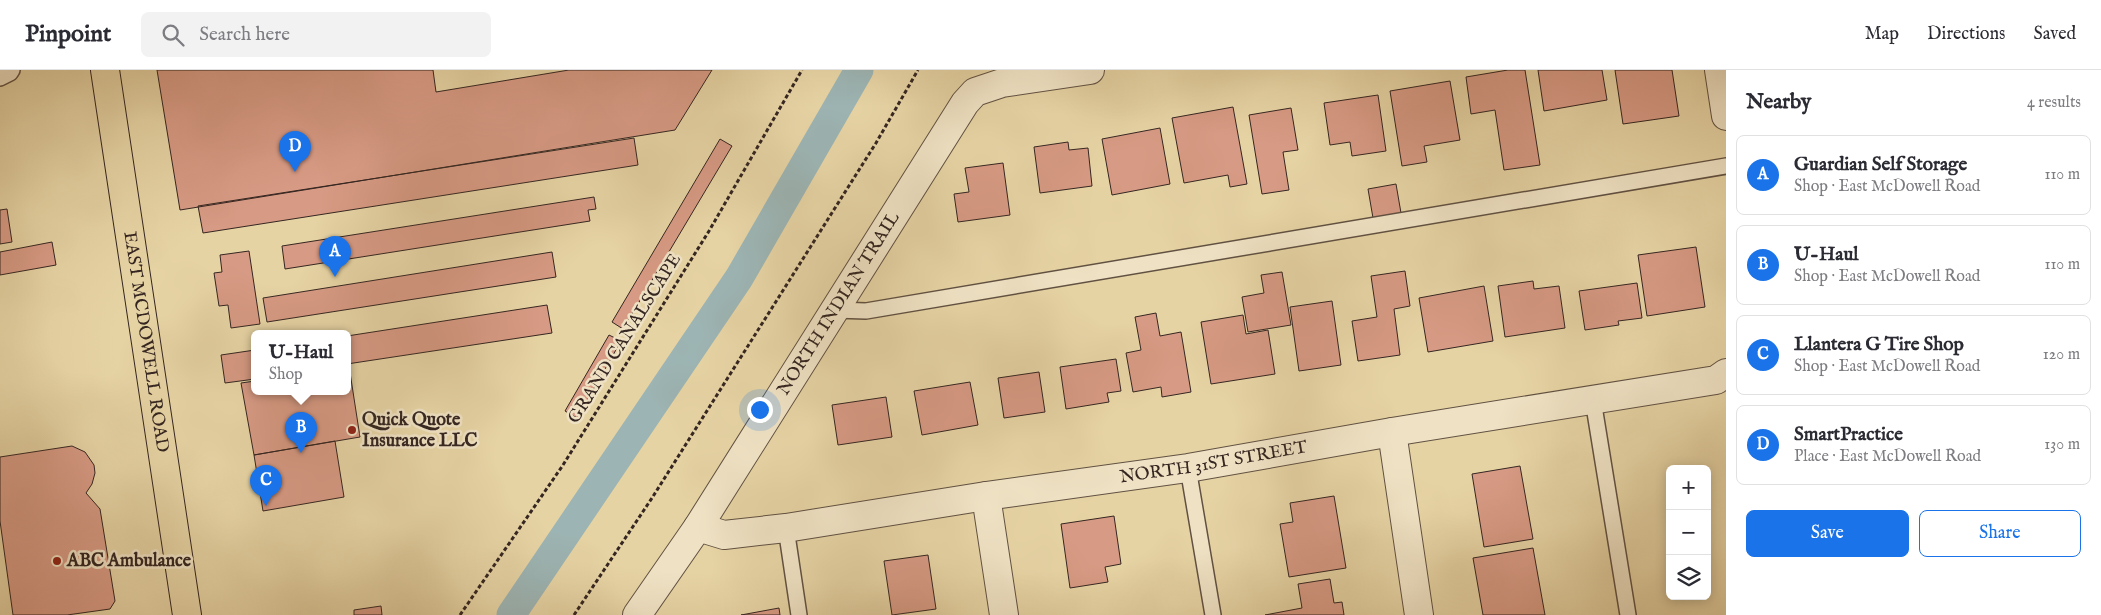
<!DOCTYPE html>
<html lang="en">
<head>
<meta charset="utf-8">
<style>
	:root { --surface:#fff; --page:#f2f2f3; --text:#2b2b33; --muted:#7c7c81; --line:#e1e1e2; --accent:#1a73e8 }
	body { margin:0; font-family:"IM FELL English",serif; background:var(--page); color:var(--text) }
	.controls { position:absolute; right:15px; bottom:15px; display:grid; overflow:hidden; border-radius:8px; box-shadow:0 2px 12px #0003 }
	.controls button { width:45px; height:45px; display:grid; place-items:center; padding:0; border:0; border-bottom:1px solid var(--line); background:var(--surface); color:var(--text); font:25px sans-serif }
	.you { position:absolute; left:759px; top:339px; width:18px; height:18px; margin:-12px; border:4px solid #fff; border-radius:50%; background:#1a73e8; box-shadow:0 0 0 8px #1a73e833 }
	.badge { display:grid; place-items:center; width:32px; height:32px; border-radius:50%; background:var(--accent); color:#fff; font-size:16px; font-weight:700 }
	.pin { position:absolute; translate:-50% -41px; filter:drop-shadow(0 1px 2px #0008) }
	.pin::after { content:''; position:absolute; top:26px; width:18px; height:15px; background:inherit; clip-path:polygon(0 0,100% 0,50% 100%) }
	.popup { position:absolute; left:251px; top:260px; width:100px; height:65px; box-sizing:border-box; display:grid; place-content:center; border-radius:8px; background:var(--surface); filter:drop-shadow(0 1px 4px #0005); font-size:16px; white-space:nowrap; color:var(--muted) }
	.popup b { font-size:19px; color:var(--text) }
	.popup::after { content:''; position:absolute; left:50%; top:100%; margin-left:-10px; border:10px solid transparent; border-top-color:var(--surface) }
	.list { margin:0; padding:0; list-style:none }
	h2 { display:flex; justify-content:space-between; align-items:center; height:65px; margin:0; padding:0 20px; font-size:21px }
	h2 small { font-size:16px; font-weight:400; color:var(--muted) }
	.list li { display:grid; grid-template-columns:32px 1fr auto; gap:15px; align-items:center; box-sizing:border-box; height:80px; margin:0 10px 10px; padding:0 10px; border:1px solid var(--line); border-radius:8px }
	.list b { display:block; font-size:19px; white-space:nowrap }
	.list p { margin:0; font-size:16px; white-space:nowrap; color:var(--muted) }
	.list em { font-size:16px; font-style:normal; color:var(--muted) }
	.actions { display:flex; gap:10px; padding:15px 20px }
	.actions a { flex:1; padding:11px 0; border:1px solid var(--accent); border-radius:8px; text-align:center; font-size:18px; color:var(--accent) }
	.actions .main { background:var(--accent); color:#fff }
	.icon { flex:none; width:28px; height:28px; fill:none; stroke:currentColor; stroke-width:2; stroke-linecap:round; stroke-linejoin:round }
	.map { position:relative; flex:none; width:1726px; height:545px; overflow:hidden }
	header { display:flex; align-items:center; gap:30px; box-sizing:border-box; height:70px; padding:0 25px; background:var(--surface); border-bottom:1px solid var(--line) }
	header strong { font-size:24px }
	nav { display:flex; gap:28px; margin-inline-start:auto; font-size:18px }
	.search { width:350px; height:45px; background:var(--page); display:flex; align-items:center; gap:12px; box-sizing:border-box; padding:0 18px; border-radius:8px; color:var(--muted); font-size:19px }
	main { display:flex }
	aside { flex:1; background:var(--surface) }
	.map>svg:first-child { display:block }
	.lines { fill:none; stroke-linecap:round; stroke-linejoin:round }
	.canal { stroke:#9cb4b3; stroke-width:29 }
	.building { fill:#d79a84; stroke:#352621 }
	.lane-casing { stroke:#615142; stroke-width:18 }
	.street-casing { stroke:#615142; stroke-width:30 }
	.primary-casing { stroke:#352621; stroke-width:30 }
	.path { stroke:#352621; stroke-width:3; stroke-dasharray:4 2.5; stroke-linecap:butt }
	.lane { stroke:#efe2c4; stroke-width:15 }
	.street { stroke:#efe2c4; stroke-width:28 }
	.primary { stroke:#e6d3a4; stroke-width:28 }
	.poi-dot { fill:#8f2418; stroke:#efe2c4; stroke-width:2 }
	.labels { text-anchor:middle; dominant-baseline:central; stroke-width:5; stroke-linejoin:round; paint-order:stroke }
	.street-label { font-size:18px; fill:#352621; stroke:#efe2c4 }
	.poi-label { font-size:18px; font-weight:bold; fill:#352621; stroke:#efe2c4; text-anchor:start }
</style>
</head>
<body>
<header>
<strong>Pinpoint</strong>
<div class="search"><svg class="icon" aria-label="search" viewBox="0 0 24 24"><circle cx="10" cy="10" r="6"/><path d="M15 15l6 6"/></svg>Search here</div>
<nav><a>Map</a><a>Directions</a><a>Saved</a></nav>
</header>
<main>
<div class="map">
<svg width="1726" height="545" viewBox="0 0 1726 545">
	<rect width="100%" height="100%" fill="#e6d3a4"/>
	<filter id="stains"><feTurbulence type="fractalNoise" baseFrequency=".004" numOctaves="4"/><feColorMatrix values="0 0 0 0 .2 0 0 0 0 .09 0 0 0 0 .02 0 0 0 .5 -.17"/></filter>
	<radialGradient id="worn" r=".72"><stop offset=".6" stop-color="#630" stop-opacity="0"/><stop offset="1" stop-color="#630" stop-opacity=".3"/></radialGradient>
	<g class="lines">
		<path class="canal" d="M511 545 739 208 859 0"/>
	</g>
	<path class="building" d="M157 0H433L436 22 569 0H712L675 60 180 140Z
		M1508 0H1525L1540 95 1504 100 1495 40 1471 44 1466 7Z
		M1538 0H1602L1607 30 1544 41Z
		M1615 0H1672L1679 46 1623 54Z
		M1450 11 1460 70 1424 76 1427 92 1402 96 1390 21Z
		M1378 25 1386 81 1352 86 1350 72 1330 75 1324 33Z
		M1233 37 1247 114 1230 117 1228 105 1184 113 1172 48Z
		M1291 38 1298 80 1283 82 1289 120 1262 124 1249 45Z
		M1160 58 1170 114 1112 125 1102 69Z
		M634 68 638 95 203 163 198 136Z
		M720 69 732 76 623 259 612 252Z
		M1068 72 1069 80 1088 78 1092 116 1040 123 1034 77Z
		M1003 93 1010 145 958 152 954 124 969 122 965 98Z
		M1396 114 1401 143 1373 148 1368 119Z
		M594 127 596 139 588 140 590 151 285 199 282 176Z
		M7 139 12 172 0 174V140Z
		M52 172 56 195 0 205V182Z
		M1696 177 1705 237 1647 246 1638 185Z
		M249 181 260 254 231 258 228 235 219 236 214 203 222 202 220 185Z
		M552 182 556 207 267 252 263 228Z
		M1405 201 1410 236 1394 239 1400 285 1358 291 1352 251 1377 247 1371 206Z
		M1282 202 1291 255 1248 262 1242 227 1264 223 1261 205Z
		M1533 211 1534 219 1559 216 1565 258 1505 267 1498 216Z
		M1637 213 1642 248 1618 251 1619 255 1585 260 1579 221Z
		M1484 216 1493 271 1428 282 1419 228Z
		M1332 231 1341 295 1299 301 1290 237Z
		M547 235 552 263 347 294V266Z
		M1156 243 1160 266 1181 262 1191 322 1162 327 1161 317 1133 322 1126 283 1141 280 1135 247Z
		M1243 245 1246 264 1268 260 1275 304 1211 314 1201 252Z
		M609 265 621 271 577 348 565 341Z
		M255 280V309L225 313 221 285Z
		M1116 289 1121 321 1107 323 1109 332 1066 339 1060 297Z
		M347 296H349L360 367 254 385 241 313 255 311V322H347Z
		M1039 302 1045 342 1004 348 998 308Z
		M970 312 978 355 922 365 914 321Z
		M886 327 892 367 838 375 832 335Z
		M335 371 344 427 263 441 254 385Z
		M72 376 85 382 94 395 95 403 92 414 86 423 100 439 115 531 110 539 67 545H13L0 451V387Z
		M1520 396 1533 469 1484 477 1472 404Z
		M1334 426 1346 498 1289 507 1280 454 1293 452 1290 433Z
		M1114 446 1121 494 1105 497 1108 512 1070 518 1061 454Z
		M1533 478 1545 545H1483L1473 488Z
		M928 485 936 539 892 545 884 491Z
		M1330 509 1334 533 1342 532 1344 545H1265L1302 538 1298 514Z
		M381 536 382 545H354V540Z
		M779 538 780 545H741Z"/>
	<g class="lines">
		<g class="lane-casing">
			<path id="lane" d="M0 8 10 3 12 0
				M835 240 866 241 1726 96
				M1593 330 1628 545
				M1188 398 1213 545
				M786 458 799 545"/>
		</g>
		<g class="street-casing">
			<g id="street">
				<path d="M1719 0 1726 46"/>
				<path d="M1392 362 1419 545"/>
				<path d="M986 426 1004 545"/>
				<path id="s1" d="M698 457 724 465 786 458 986 426 1188 398 1392 362 1716 310 1726 303"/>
				<path id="s2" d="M637 545 698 457 965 33 975 22 1002 13 1090 0"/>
			</g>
		</g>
		<g class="primary-casing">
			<g id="primary">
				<path id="s3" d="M105 0 187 545"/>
			</g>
		</g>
		<path class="path" d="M460 545 563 395 709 161 802 0
			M574 545 652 428 876 73 918 0"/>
		<use href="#lane" class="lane"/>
		<use href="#street" class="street"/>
		<use href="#primary" class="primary"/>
	</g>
	<g class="poi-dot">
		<circle cx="352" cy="360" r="5"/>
		<circle cx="57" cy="491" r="5"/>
	</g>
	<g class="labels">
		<g class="street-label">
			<text stroke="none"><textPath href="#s2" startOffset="371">NORTH INDIAN TRAIL</textPath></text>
			<text transform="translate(625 269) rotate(-58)">GRAND CANALSCAPE</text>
			<text stroke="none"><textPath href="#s3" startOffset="275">EAST MCDOWELL ROAD</textPath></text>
			<text stroke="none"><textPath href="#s1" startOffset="522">NORTH 31ST STREET</textPath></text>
		</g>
		<g class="poi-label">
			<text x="362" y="350">Quick Quote<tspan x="362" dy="21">Insurance LLC</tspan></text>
			<text x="67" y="491">ABC Ambulance</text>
		</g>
	</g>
	<rect width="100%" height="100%" filter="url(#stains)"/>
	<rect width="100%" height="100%" fill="url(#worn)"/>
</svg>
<div class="controls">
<button>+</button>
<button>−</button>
<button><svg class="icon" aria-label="layers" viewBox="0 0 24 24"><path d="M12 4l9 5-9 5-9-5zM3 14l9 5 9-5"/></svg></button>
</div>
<div class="you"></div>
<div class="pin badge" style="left:335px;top:207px">A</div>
<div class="pin badge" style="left:301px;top:383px">B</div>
<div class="popup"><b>U-Haul</b>Shop</div>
<div class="pin badge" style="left:266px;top:436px">C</div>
<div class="pin badge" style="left:295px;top:102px">D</div>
</div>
<aside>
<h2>Nearby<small>4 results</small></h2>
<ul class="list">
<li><span class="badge">A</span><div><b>Guardian Self Storage</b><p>Shop · East McDowell Road</p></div><em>110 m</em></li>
<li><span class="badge">B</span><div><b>U-Haul</b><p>Shop · East McDowell Road</p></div><em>110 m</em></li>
<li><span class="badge">C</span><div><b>Llantera G Tire Shop</b><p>Shop · East McDowell Road</p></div><em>120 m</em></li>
<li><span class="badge">D</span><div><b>SmartPractice</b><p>Place · East McDowell Road</p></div><em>130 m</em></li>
</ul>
<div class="actions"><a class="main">Save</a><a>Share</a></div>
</aside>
</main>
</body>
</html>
